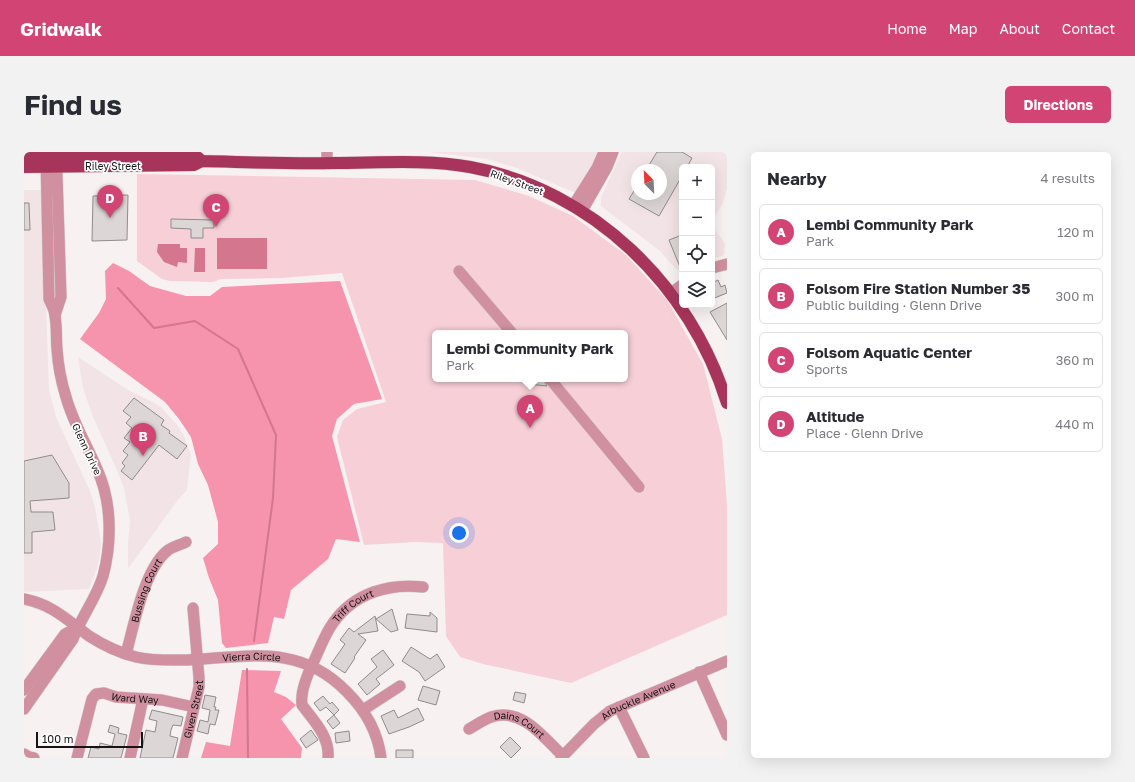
<!DOCTYPE html>
<html lang="en">
<head>
<meta charset="utf-8">
<style>
	:root { --surface:#fff; --page:#f2f2f3; --text:#2b2b33; --muted:#7c7c81; --line:#e1e1e2; --accent:#d14473 }
	body { margin:0; font-family:"Golos Text",sans-serif; background:var(--page); color:var(--text) }
	.controls { position:absolute; right:12px; top:12px; display:grid; overflow:hidden; border-radius:6px; box-shadow:0 4px 16px #0002 }
	.controls button { width:36px; height:36px; display:grid; place-items:center; padding:0; border:0; border-bottom:1px solid var(--line); background:var(--surface); color:var(--text); font:20px sans-serif }
	.compass { position:absolute; left:607px; top:12px; width:36px; height:36px; border-radius:50%; background:var(--surface); box-shadow:0 4px 16px #0002; rotate:336deg }
	.scale { position:absolute; left:12px; bottom:10px; width:107px; box-sizing:border-box; padding-left:4px; border:2px solid #161414; border-top:0; font-size:11px; line-height:14px; white-space:nowrap; color:#161414; -webkit-text-stroke:3px #fff; paint-order:stroke }
	.you { position:absolute; left:435px; top:381px; width:14px; height:14px; margin:-10px; border:3px solid #fff; border-radius:50%; background:#1a73e8; box-shadow:0 0 0 6px #1a73e833 }
	.badge { display:grid; place-items:center; width:26px; height:26px; border-radius:50%; background:var(--accent); color:#fff; font-size:13px; font-weight:700 }
	.pin { position:absolute; translate:-50% -33px; filter:drop-shadow(0 1px 2px #0008) }
	.pin::after { content:''; position:absolute; top:21px; width:14px; height:12px; background:inherit; clip-path:polygon(0 0,100% 0,50% 100%) }
	.popup { position:absolute; left:408px; top:178px; width:196px; height:52px; box-sizing:border-box; display:grid; place-content:center; border-radius:6px; background:var(--surface); filter:drop-shadow(0 1px 3px #0005); font-size:13px; white-space:nowrap; color:var(--muted) }
	.popup b { font-size:15px; color:var(--text) }
	.popup::after { content:''; position:absolute; left:50%; top:100%; margin-left:-8px; border:8px solid transparent; border-top-color:var(--surface) }
	.list { margin:0; padding:0; list-style:none }
	h2 { display:flex; justify-content:space-between; align-items:center; height:52px; margin:0; padding:0 16px; font-size:17px }
	h2 small { font-size:13px; font-weight:400; color:var(--muted) }
	.list li { display:grid; grid-template-columns:26px 1fr auto; gap:12px; align-items:center; box-sizing:border-box; height:56px; margin:0 8px 8px; padding:0 8px; border:1px solid var(--line); border-radius:6px }
	.list b { display:block; font-size:15px; white-space:nowrap }
	.list p { margin:0; font-size:13px; white-space:nowrap; color:var(--muted) }
	.list em { font-size:13px; font-style:normal; color:var(--muted) }
	.icon { flex:none; width:22px; height:22px; fill:none; stroke:currentColor; stroke-width:2; stroke-linecap:round; stroke-linejoin:round }
	.map { position:relative; flex:none; width:703px; height:606px; overflow:hidden; border-radius:6px }
	header { display:flex; align-items:center; gap:24px; box-sizing:border-box; height:56px; padding:0 20px; background:var(--accent); color:#fff }
	header strong { font-size:19px }
	nav { display:flex; gap:22px; margin-inline-start:auto; font-size:14px }
	.intro { display:flex; align-items:center; justify-content:space-between; box-sizing:border-box; height:96px; padding:0 24px }
	h1 { margin:0; font-size:28px }
	.button { padding:10px 18px; border-radius:6px; background:var(--accent); color:#fff; font-size:14px; font-weight:700 }
	main { display:flex; gap:24px; padding:0 24px }
	aside { flex:1; background:var(--surface); border-radius:6px; box-shadow:0 4px 16px #0002 }
	.map>svg:first-child { display:block }
	.built { fill:#f2e3e6; fill-rule:evenodd }
	.green { fill:#f7cfd7; fill-rule:evenodd }
	.forest { fill:#f594ac }
	.water { fill:#d3768e }
	.lines { fill:none; stroke-linecap:round; stroke-linejoin:round }
	.stream { stroke:#d3768e; stroke-width:2 }
	.building { fill:#dcd6d7; stroke:#908b8c }
	.minor-casing { stroke:#d4cece; stroke-width:12 }
	.major-casing { stroke:#d4cece; stroke-width:13 }
	.minor { stroke:#d1909f; stroke-width:11 }
	.major { stroke:#a7355b; stroke-width:12 }
	.labels { text-anchor:middle; dominant-baseline:central; stroke-width:3.5; stroke-linejoin:round; paint-order:stroke }
	.street-label { font-size:10px; fill:#161414; stroke:#fff }
</style>
</head>
<body>
<header>
<strong>Gridwalk</strong>
<nav><a>Home</a><a>Map</a><a>About</a><a>Contact</a></nav>
</header>
<div class="intro"><h1>Find us</h1><a class="button">Directions</a></div>
<main>
<div class="map">
<svg width="703" height="606" viewBox="0 0 703 606">
	<rect width="100%" height="100%" fill="#f8f1f2"/>
	<path class="built" d="M405 0H575L554 42 493 16 463 7Z
		M598 0H703V36L699 51 690 66V72L692 80 699 88 701 93 700 103 688 107V15H658V119H655L647 112 636 99 577 54V45ZM613 18H637V42H613Z
		M0 38H18L25 238 32 265 66 339 71 355 77 391 76 401 74 413 65 437 0 440Z
		M54 205 104 238 129 250 137 255 154 274 160 284 167 302 163 338 153 349 104 417V391L106 369 100 336 92 316 69 265 59 236Z"/>
	<path class="green" d="M113 22 451 28 505 44 549 64 602 103 643 148 679 212 698 287 703 352V463L547 531 459 512 436 505 422 484 419 391 391 390 340 393 313 285 319 268 333 257 362 250 318 121 258 126 197 127 189 130 146 129 138 127 113 109ZM411 181H601V227H411Z"/>
	<path class="forest" d="M89 111 105 119 126 134 162 144H186L198 135 316 129 358 247 330 252 313 267 308 284 336 390 312 387 304 407 267 438 260 467 250 465 244 491 202 496 198 491 194 448 185 426 179 406 194 392V370L184 333 174 312 167 285 155 267 141 250 56 187 75 161 82 147 81 119Z
		M218 518 257 519 250 540 262 545 272 553 257 567 278 596 277 606H177L182 590 206 594Z"/>
	<path class="water" d="M193 86H243V117H193Z
		M134 92H156V96H163V111L154 110 153 115 140 110 133 100Z
		M171 96H181V120H170Z"/>
	<g class="lines">
		<path class="stream" d="M94 136 130 176 171 169 214 197 252 283 249 346 230 489
			M223 517 224 606"/>
	</g>
	<path class="building" d="M633 0H658L668 6 663 15H658V24L635 64 605 47 613 34V42H637V18H622Z
		M104 43 103 88 68 89 69 44Z
		M0 51H5L6 78H0Z
		M147 67 190 68V76H179V86H167V77L147 76Z
		M658 83V120L645 88Z
		M694 128 697 135 701 133 703 141 688 147V131Z
		M703 151V188L686 160Z
		M504 227H519L523 234 504 232Z
		M110 246 140 268 137 273 146 279 145 281 163 294 153 307 135 293 108 328 97 319 101 314 98 311 104 303 99 299 106 290 100 286 108 276 102 271 107 265 99 259Z
		M28 303 45 331V346L6 349 7 360H29L31 378 8 380V401H0V309Z
		M368 457 374 478 367 480 352 467Z
		M406 460 413 466V480L381 476 383 462 406 464Z
		M351 464 354 479 334 482 342 488 330 505 331 506 321 521 307 512 321 492 316 488 325 476 330 480Z
		M387 495 406 507 413 502 421 515 401 529 395 520 378 509Z
		M359 498 370 513 352 527 356 532 343 543 334 532 353 515 347 507Z
		M399 534 416 539 412 553 394 548Z
		M491 540 502 542 500 551 489 548Z
		M181 543 192 545 190 555H192L191 558H195L191 573 186 572 184 582 173 579 176 568 184 570 186 558 178 556Z
		M299 544 306 552 308 550 315 558 310 563 302 555 296 559 290 551Z
		M394 556 400 568 385 575 365 582 357 564 370 558 374 566Z
		M128 558 159 565 157 574 149 573 147 578 146 584 154 586 149 606H116L122 578 131 580 133 569 125 567Z
		M310 563 316 571 309 577 303 569Z
		M86 573 95 576 94 581 103 583 97 606H64L67 595 75 597 76 591 88 594 91 582 84 580Z
		M287 578 294 588 282 596 276 587Z
		M325 579 326 589 312 591 311 581Z
		M486 585 497 596 487 606 476 595Z
		M372 598H389V606H372Z"/>
	<g class="lines">
		<g class="minor-casing">
			<g id="minor">
				<path d="M303 0V11"/>
				<path d="M549 54 573 16 580 0"/>
				<path d="M558 59 583 15 589 0"/>
				<path d="M688 116 703 112"/>
				<path d="M435 119 488 181"/>
				<path d="M647 141 658 133"/>
				<path d="M31 163 37 145 33 23 31 7"/>
				<path d="M526 227 615 335"/>
				<path id="s1" d="M0 447C29 453 42 467 65 484 79 493 96 501 112 505 129 509 146 508 163 508 223 505 276 491 323 540 341 558 354 581 357 606"/>
				<path id="s2" d="M102 502C110 473 120 418 143 399 148 395 156 393 162 390"/>
				<path d="M675 520 703 583"/>
				<path d="M0 538 41 482 54 475"/>
				<path d="M595 555 620 606"/>
				<path d="M0 557 49 487C57 465 72 447 79 424 88 390 88 350 73 317 63 293 49 271 42 245 37 229 34 213 33 197 32 186 33 175 31 164 31 158 27 152 25 147L22 6"/>
				<path d="M339 558 376 534"/>
				<path id="s3" d="M445 577C452 573 459 568 467 565 498 555 519 585 539 604"/>
				<path d="M0 602 5 605 10 606"/>
				<path id="s4" d="M53 606 68 547 72 542 80 541 92 545 138 548 170 555"/>
				<path d="M106 606 119 547"/>
				<path id="s5" d="M158 606 175 535V526L169 456"/>
				<path id="s6" d="M304 606C306 585 290 569 278 553 276 539 284 521 290 509 296 496 301 482 309 471 330 441 365 431 399 435"/>
				<path id="s7" d="M537 606 570 572 586 559 703 509"/>
			</g>
		</g>
		<g class="major-casing">
			<path id="major" d="M0 5 15 3 40 5 105 6 136 4H172L178 9
				M0 15 170 13 178 9C222 10 265 12 309 11 354 11 401 7 446 15 568 37 667 134 703 251"/>
		</g>
		<use href="#minor" class="minor"/>
		<use href="#major" class="major"/>
	</g>
	<g class="labels">
		<g class="street-label">
			<text x="89" y="14">Riley Street</text>
			<text transform="translate(493 30) rotate(20)">Riley Street</text>
			<text transform="translate(63 297) rotate(65)">Glenn Drive</text>
			<text stroke="none"><textPath href="#s2" startOffset="67">Bussing Court</textPath></text>
			<text stroke="none"><textPath href="#s6" startOffset="176">Triff Court</textPath></text>
			<text stroke="none"><textPath href="#s1" startOffset="243">Vierra Circle</textPath></text>
			<text stroke="none"><textPath href="#s4" startOffset="107">Ward Way</textPath></text>
			<text stroke="none"><textPath href="#s7" startOffset="98">Arbuckle Avenue</textPath></text>
			<text stroke="none"><textPath href="#s5" startOffset="50">Given Street</textPath></text>
			<text stroke="none"><textPath href="#s3" startOffset="56">Dains Court</textPath></text>
		</g>
	</g>
</svg>
<div class="controls">
<button>+</button>
<button>−</button>
<button><svg class="icon" aria-label="locate" viewBox="0 0 24 24"><circle cx="12" cy="12" r="6"/><path d="M12 2v4M12 18v4M2 12h4M18 12h4"/></svg></button>
<button><svg class="icon" aria-label="layers" viewBox="0 0 24 24"><path d="M12 4l9 5-9 5-9-5zM3 14l9 5 9-5"/></svg></button>
</div>
<svg class="compass" viewBox="-18 -18 36 36"><path d="M0-13l5 13h-10z" fill="#e53935"/><path d="M0 13l5-13h-10z" fill="#7c7c81"/></svg>
<div class="scale">100 m</div>
<div class="you"></div>
<div class="pin badge" style="left:506px;top:276px">A</div>
<div class="popup"><b>Lembi Community Park</b>Park</div>
<div class="pin badge" style="left:119px;top:304px">B</div>
<div class="pin badge" style="left:192px;top:75px">C</div>
<div class="pin badge" style="left:86px;top:66px">D</div>
</div>
<aside>
<h2>Nearby<small>4 results</small></h2>
<ul class="list">
<li><span class="badge">A</span><div><b>Lembi Community Park</b><p>Park</p></div><em>120 m</em></li>
<li><span class="badge">B</span><div><b>Folsom Fire Station Number 35</b><p>Public building · Glenn Drive</p></div><em>300 m</em></li>
<li><span class="badge">C</span><div><b>Folsom Aquatic Center</b><p>Sports</p></div><em>360 m</em></li>
<li><span class="badge">D</span><div><b>Altitude</b><p>Place · Glenn Drive</p></div><em>440 m</em></li>
</ul>
</aside>
</main>
</body>
</html>
